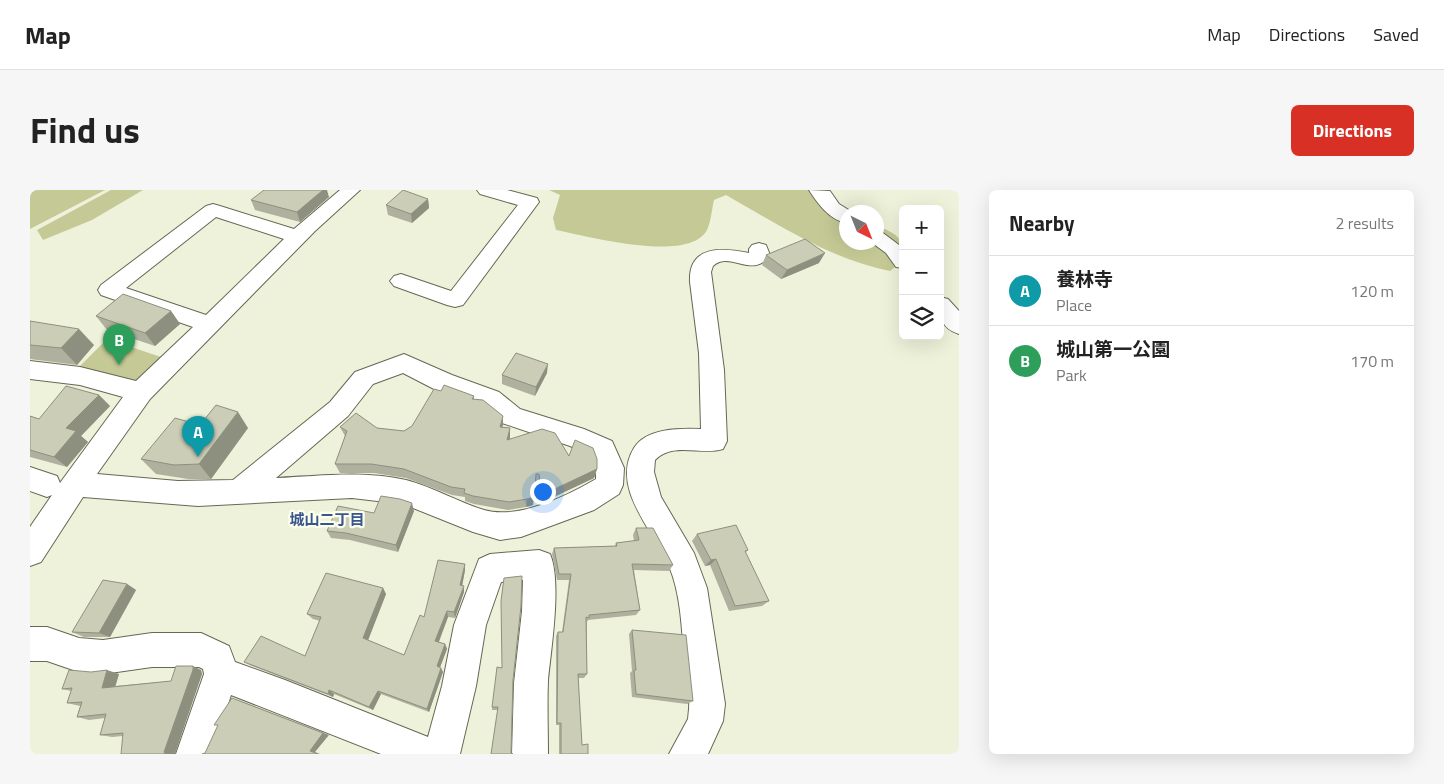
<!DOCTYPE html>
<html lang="en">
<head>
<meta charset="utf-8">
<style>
	:root { --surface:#fff; --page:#f6f6f6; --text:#222; --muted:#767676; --line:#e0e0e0; --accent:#d93025 }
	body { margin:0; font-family:"Titillium Web","Noto Sans JP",sans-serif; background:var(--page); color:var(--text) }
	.controls { position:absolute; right:15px; top:15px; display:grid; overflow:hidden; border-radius:8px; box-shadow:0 5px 20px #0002 }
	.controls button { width:45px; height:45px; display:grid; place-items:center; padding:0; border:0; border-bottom:1px solid var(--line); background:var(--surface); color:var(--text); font:25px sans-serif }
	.compass { position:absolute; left:809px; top:15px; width:45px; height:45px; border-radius:50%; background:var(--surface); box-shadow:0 5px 20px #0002; rotate:137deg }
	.you { position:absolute; left:512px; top:301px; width:18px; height:18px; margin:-12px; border:4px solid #fff; border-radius:50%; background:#1a73e8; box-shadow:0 0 0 8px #1a73e833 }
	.badge { display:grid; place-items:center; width:32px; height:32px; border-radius:50%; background:var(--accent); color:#fff; font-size:16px; font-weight:700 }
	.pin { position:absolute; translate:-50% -41px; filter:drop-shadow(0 1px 2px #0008) }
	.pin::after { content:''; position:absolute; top:26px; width:18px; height:15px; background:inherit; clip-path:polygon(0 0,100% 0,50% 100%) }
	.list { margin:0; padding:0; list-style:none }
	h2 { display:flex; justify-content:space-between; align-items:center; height:65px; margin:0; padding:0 20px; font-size:21px }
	h2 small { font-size:16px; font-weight:400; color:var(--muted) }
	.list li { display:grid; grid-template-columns:32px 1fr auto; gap:15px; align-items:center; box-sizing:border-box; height:70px; padding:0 20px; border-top:1px solid var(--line) }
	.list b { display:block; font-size:19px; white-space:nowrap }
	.list p { margin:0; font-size:16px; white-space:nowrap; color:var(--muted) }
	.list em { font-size:16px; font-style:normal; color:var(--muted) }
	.icon { flex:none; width:28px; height:28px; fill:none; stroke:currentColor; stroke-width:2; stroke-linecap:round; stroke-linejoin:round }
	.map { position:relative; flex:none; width:929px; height:564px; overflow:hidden; border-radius:8px }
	header { display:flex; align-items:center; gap:30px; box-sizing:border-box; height:70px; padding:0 25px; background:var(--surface); border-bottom:1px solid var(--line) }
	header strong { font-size:24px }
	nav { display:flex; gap:28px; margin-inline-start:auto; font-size:18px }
	.intro { display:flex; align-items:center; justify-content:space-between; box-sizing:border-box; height:120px; padding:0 30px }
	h1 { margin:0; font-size:35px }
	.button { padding:12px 22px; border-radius:8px; background:var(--accent); color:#fff; font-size:18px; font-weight:700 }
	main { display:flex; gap:30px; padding:0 30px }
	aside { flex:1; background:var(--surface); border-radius:8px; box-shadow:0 5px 20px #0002 }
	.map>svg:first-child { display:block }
	.green { fill:#c4c995 }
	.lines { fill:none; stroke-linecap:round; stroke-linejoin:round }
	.minor-casing { stroke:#666854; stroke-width:2 }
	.minor { fill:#fff; fill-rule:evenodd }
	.wall { fill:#afb09d }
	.shaded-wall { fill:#8e907f }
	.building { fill:#cbcdb6; stroke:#8e907f }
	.labels { text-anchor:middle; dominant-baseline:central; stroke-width:4.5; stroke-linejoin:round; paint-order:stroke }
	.neighbourhood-label { font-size:15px; font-weight:bold; fill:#39568f; stroke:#fcffec }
</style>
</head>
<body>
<header>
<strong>Map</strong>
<nav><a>Map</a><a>Directions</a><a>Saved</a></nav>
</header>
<div class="intro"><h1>Find us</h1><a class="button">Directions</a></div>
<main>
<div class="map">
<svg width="929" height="564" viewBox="0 0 929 564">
	<rect width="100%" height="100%" fill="#eff2da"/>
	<path class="green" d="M0 0H75L0 39Z
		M81 0H113L62 30 13 50 7 40Z
		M519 0H778L822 22H816V52H846L847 35C868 46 873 45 873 71L860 81C800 69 749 35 696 5L684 10C682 18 681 32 677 40 659 74 557 46 526 40L523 28 530 5Z
		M77 149 134 168 108 197 44 182Z"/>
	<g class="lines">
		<g class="minor-casing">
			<path id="minor" d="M310 0H330L285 41 120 209 67 284 148 291 203 290 300 212 325 182 374 164 422 185 469 202 490 219 554 239 582 251 594 278 593 295 589 304 564 320 491 347 470 350 443 342 373 314 322 308 168 316 53 307 11 372 0 376V337L22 305 17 307 0 301V277L27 286 30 293 93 207 50 195 0 189V171L50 177 106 191 163 137 71 105 68 100 71 95 176 16 183 14 190 16 264 39ZM186 27 254 49 176 125 96 98ZM373 183 404 199 451 216 472 233 540 256 562 266 566 278V289C537 306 488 330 454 320 428 312 403 297 376 290 335 280 287 286 246 288L318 226 343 194Z
				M447 0H477L507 8 509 12 433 115 425 117 417 115 364 96 360 91 364 86 371 84 421 101 488 15 450 4Z
				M779 0 800 1 809 14 822 22H816V33C799 29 788 14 779 0Z
				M846 41 853 43 873 58V78L866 77 856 63 841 52H846Z
				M729 53 736 55 740 65C723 90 700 60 683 76L681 82 694 180 697 251 693 259C672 266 643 251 625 270L624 282 631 307 664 363 677 398 695 514 693 531 678 564H639L658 529 659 519C660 505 657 491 655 477 652 447 652 416 643 387 631 347 578 301 604 258 616 238 650 238 671 239L669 163 660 92C658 54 694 58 719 63V59L722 55Z
				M910 107 918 109 929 121V144C909 138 910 124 910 107Z
				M509 360 520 364C532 391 521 459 518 490 517 515 518 540 518 564H482L484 493 492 421 493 390 471 392 456 435 446 496 430 564H351L201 505 182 564H146L174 484 173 479 169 477H122L73 484 49 482 17 471H0V437H17L49 448 73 450 122 443H171L199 456 205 472 255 490 398 547 412 496 424 435 449 369 460 364Z"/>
		</g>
		<use href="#minor" class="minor"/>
	</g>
	<path class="wall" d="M299 7 270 32 225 20 221 10Z
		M398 9 399 18 382 33 358 25 356 15Z
		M736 65 789 73 751 89 732 75Z
		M141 121 150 134 125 156 77 140 66 126Z
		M0 131 64 155 47 175 0 169Z
		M517 183 505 206 472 194V185Z
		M411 201 444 206V209L473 235 472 237 480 238 479 250 539 266 567 279 564 288 511 313 507 293H505L503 315 496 317 478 320 444 314 435 311V307L422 305 376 288 344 283H310L305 274 315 246 310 237 347 238 374 241 382 236Z
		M69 205 80 216 51 246 58 252 37 277 0 267V226L9 229Z
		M170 235 218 238 181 289H158L126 284 111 269Z
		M384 321 368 362 320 350 301 348 297 341 344 323Z
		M606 338 643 375 639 381 604 380 610 420 606 425 558 430 557 432V484L554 488H548L552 555 558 564H529V535H526V446L528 442H532L539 390H527L522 364 524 358 585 356 586 353 604 351 603 345Z
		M667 344 718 360 715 363 739 411 732 416 699 421 680 375 675 376 662 351Z
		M435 374V380L432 396 434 402 425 428 418 427 409 452 415 454 417 459 410 477 413 482 399 522 351 504 343 520 304 504 303 507 222 476 214 472 275 466 290 431 283 429 277 424 353 398 356 404 338 450 374 465 394 427Z
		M97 394 106 400 80 447H54L42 442Z
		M602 440 663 511 657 514 602 507 600 483 602 481 599 444Z
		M171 480 172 484 144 563 93 546 82 547 70 545 75 528 59 530 47 527 50 516 37 513 41 501 32 499 61 482 89 484 85 496 141 491Z
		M483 490 481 563 461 564 468 520H462V517Z"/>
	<path class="shaded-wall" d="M293 0H297L299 7 270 32 267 22Z
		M398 9 399 18 382 33 381 24Z
		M795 63 789 73 751 89 757 80Z
		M141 121 150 134 125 156 115 143Z
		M49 139 64 155 47 175 31 158Z
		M518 174 517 183 505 206 506 197Z
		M69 205 80 216 51 246 58 252 37 277 24 267 36 238Z
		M208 222 218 238 181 289 169 274Z
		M473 226V235L470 246V237Z
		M480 238V248L477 260V250Z
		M567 279 564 288 511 313 512 305Z
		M504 307 503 315 496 317 497 309Z
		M382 313 384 321 368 362 366 355Z
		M686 369 680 375 675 376 681 370Z
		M435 374V380L431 402 430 395Z
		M97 394 106 400 80 447 69 443Z
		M434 396V402L425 428 424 422Z
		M353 398 356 404 337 453 333 448Z
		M417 421 418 427 407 456 405 451Z
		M415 454 417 459 409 480 407 476Z
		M163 476 171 480 172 484 145 564H135L134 562Z
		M411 478 413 482 399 522 397 519Z
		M77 480 89 484 84 501 72 498Z
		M299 500 304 504 303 507 298 504Z
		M348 501 351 504 343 520 339 517Z
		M210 511 299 545 285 562 290 564H288L280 561Z"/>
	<path class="building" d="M234 0H293L267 22 221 10Z
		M373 0 398 9 381 24 356 15Z
		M775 49 795 63 757 80 736 65Z
		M93 104 141 121 115 143 66 126Z
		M0 131 49 139 31 158 0 155Z
		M486 163 518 174 506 197 472 185Z
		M414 195 444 206 442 209 453 210 473 226 470 237 480 238 477 250 512 239 525 243 539 266 545 250 563 258 567 269V279L512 305 509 284H506L504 307 497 309 479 312 443 306 434 303 435 299 421 297 374 279 341 274H305L317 241 310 237 326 223 347 238 374 241 382 236 404 199 411 201Z
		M36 196 69 205 36 238 46 241 24 267 0 260V226L9 229Z
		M186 215 208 222 169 274 144 275 111 269 145 228 170 235Z
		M351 306 370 309 382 313 366 355 316 343 297 341 308 316 344 323Z
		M706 335 718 360 715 361 739 411 705 416 686 369 681 370 667 344Z
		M606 338H623L643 375 602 374 610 420 559 425V428L556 427 557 484H548L552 555 558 554V564H531V533H527L528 442H533L541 384H529L524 358 587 356 586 353 609 350Z
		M408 370 435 374 430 395 434 396 424 422 417 421 405 451 415 454 407 476 411 478 397 519 348 501 339 517 299 500 298 504 214 472 231 446 275 466 291 427 277 424 296 383 353 398 333 448 374 465 390 425 394 427Z
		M492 386 491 416 483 490 481 563 483 564H461L468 517H462L467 477 472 478 471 411 474 388Z
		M73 390 97 394 69 443 42 442Z
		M602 440 656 445 663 511 606 504 604 480H606Z
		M146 476H163V480L134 562 135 564H91L93 543 70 545 76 524 47 527 52 512 37 513 42 498 32 499 39 480 61 482 77 480 72 498 141 491Z
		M202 508 293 543 280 561 288 564H172L175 563 188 535H184Z"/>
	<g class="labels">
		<g class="neighbourhood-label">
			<text x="297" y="329">城山二丁目</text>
		</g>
	</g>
</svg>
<div class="controls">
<button>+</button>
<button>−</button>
<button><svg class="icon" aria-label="layers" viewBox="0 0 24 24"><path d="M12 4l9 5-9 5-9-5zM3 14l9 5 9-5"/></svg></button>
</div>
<svg class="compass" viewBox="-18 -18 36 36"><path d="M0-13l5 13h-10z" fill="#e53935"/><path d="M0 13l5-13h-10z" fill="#767676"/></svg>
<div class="you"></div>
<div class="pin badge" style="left:168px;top:267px;background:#0f9aa8">A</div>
<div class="pin badge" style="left:89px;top:175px;background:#2e9e5b">B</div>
</div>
<aside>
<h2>Nearby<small>2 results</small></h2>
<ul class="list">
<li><span class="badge" style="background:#0f9aa8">A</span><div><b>養林寺</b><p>Place</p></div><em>120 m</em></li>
<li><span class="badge" style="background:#2e9e5b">B</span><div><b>城山第一公園</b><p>Park</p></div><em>170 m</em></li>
</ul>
</aside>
</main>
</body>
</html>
